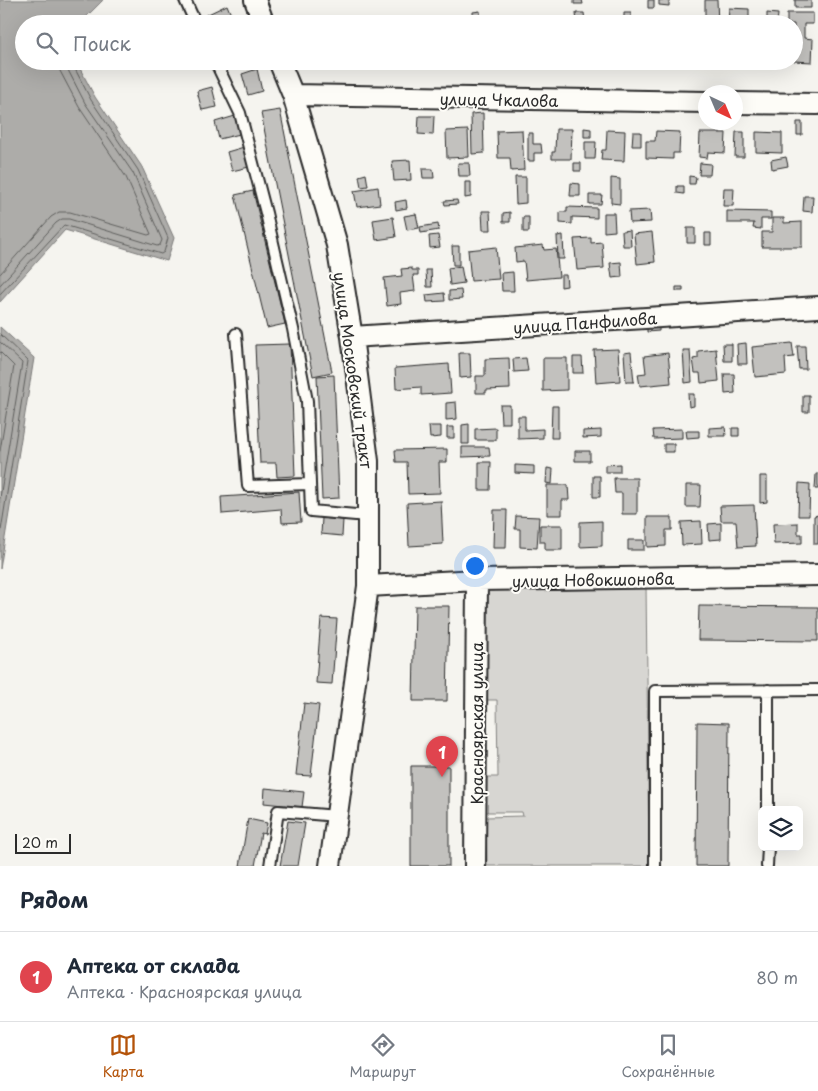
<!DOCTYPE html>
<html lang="ru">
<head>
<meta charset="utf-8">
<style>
	:root { --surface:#fff; --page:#f6f6f7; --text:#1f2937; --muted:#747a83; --line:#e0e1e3; --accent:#b45309 }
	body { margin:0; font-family:"Playpen Sans",sans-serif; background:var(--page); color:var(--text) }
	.controls { position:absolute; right:15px; bottom:15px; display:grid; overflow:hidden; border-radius:8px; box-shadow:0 5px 20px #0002 }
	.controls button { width:45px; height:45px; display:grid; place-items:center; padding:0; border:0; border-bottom:1px solid var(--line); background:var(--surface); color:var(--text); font:25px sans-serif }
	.compass { position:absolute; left:698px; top:85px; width:45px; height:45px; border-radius:50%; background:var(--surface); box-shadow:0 5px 20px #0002; rotate:136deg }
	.scale { position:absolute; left:15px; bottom:12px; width:56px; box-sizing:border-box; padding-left:5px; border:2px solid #2b2b2b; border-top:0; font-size:14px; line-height:18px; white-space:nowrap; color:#2b2b2b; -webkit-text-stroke:4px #fdfcf7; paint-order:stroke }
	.you { position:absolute; left:474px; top:565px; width:18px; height:18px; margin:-12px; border:4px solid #fff; border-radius:50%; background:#1a73e8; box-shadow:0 0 0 8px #1a73e833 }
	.badge { display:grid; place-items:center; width:32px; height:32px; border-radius:50%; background:var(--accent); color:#fff; font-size:16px; font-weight:700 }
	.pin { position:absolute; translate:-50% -41px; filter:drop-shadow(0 1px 2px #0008) }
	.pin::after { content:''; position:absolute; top:26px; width:18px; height:15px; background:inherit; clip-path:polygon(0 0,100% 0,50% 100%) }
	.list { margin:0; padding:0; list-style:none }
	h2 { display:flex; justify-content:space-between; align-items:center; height:65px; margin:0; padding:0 20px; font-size:21px }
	h2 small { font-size:16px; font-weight:400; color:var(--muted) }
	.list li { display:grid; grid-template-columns:32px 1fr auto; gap:15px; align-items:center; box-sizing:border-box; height:90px; padding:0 20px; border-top:1px solid var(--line) }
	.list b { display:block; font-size:19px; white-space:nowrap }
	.list p { margin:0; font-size:16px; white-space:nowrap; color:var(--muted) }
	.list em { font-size:16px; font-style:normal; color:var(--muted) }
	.icon { flex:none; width:28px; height:28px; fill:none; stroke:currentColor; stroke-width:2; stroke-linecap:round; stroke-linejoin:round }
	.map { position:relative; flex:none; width:818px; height:866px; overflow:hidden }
	.search { position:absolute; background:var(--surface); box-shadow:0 5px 20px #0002; left:15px; right:15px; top:15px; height:55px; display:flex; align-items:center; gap:12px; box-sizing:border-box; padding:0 18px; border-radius:28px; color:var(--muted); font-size:19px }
	.sheet { height:155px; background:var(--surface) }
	nav { display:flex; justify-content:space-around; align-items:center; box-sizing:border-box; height:70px; border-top:1px solid var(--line); background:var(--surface); font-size:14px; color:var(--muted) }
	nav a { display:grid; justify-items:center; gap:2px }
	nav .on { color:var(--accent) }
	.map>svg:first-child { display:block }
	.green { fill:#d7d6d2; stroke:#81807e }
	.water { fill:#adaca9; stroke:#797877 }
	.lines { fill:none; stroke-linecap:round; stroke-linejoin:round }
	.shore { stroke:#5f5f5d; stroke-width:1 }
	.building { fill:#c2c1be; stroke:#2b2b2b }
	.lane-casing { stroke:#2b2b2b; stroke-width:14 }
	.street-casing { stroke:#2b2b2b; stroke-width:24 }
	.lane { stroke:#fdfcf7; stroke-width:10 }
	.street { stroke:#fdfcf7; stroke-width:20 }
	.labels { text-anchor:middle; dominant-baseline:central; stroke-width:4; stroke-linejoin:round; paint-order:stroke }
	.street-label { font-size:16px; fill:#2b2b2b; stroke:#fdfcf7 }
</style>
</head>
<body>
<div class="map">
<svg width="818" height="866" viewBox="0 0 818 866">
	<rect width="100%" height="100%" fill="#f5f4ef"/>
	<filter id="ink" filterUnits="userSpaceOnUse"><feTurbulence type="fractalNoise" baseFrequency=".02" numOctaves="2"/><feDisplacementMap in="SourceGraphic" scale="10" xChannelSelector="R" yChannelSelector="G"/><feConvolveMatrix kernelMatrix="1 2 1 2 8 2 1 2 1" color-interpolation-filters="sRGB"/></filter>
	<g filter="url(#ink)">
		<path class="green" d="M646 584 649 866H487L486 817 523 816 522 812H486V777H498L497 700H485L484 586Z"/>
		<path class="water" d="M0 0H103L79 24H24V61H76L95 97 142 167 174 238 167 261 65 230 0 302Z
			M0 327 34 358 0 569Z"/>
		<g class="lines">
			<path class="shore" d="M0 274 51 217 59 212H70L148 235 151 234 126 177 79 107 60 71 58 61
				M0 285 56 223 62 219H69L157 246 160 245 162 240 133 173 85 103 67 68 66 61
				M0 294 64 225 161 254 164 252 168 238 138 170 91 100 73 65 72 61
				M0 334 28 361 0 537
				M0 342 22 363 0 498
				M0 352 14 366 0 451"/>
		</g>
		<path class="building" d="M574 0H582L583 4H574Z
			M648 0H654V8H648Z
			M659 0H669V6L659 5Z
			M705 0H717L718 24H705Z
			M795 0H811V8H795Z
			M227 5 235 24H205L202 17Z
			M729 8 749 9V24H728Z
			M480 11 481 24H473V12Z
			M576 13H584L585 22 577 23Z
			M624 13H631V24H624Z
			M767 13 778 14 777 24H767Z
			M787 13H813V24H804V38L813 39 812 62 794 61V24H787Z
			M361 19V24H315Z
			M222 61H248L226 71Z
			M339 61H367V66L339 68Z
			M453 61H471V64L453 63Z
			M705 61H718V64H705Z
			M734 61H760V65L734 64Z
			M257 69 262 91 248 95 242 74Z
			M212 87 217 107 202 110 197 91Z
			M280 110 332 372 313 376 261 113Z
			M483 113 484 153 472 154 471 114Z
			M235 116 240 134 219 139 215 122Z
			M419 116H434L433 135 418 134Z
			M797 122H802V135H797Z
			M584 128 591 129V137H584Z
			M556 129H572L571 159H552V152H555Z
			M468 130 469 157 447 158 446 131Z
			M522 130 524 170 511 171 510 158H498L497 131Z
			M607 130 625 131 624 161 601 160 602 150H606Z
			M656 131 680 132 679 153H673V159L646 158V141H655Z
			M633 132H641V146H632Z
			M736 132H744V157H735Z
			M756 132 782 133V153L756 152Z
			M528 133H533V144H541L542 153H534V161H528Z
			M700 133H726L725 153 708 152 707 158 699 157Z
			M585 142H596L595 159H585Z
			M244 147 249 167 232 171 227 152Z
			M786 157 788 166 772 169 771 160Z
			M410 160 411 180 394 181 392 161Z
			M458 163H469L470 176H459Z
			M574 163H581V171H574Z
			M700 163 711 164 710 175H699Z
			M422 169H433L434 178H423Z
			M366 174 368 186 361 187 359 176Z
			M689 176 696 177 695 184H689Z
			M515 177H526V203L516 204Z
			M611 178 620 179V204L611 203Z
			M465 182H471V197L465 198Z
			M571 183 580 184V196H570Z
			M677 186H684V194L677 193Z
			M378 187 380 204 357 207 354 191Z
			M724 188H734L733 206H723Z
			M253 191 285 324 267 328 235 195Z
			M589 195H602L601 204H589Z
			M804 196H813L812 212 803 211Z
			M406 200 407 208 396 210 395 202Z
			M457 200 458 204 445 205 444 201Z
			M567 207 597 208V218L572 217V224L560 223V212H567Z
			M650 210 651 222 630 223 629 211Z
			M482 211H490L491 230H483Z
			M727 211 771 212V219H761V229L753 228 754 223H727Z
			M510 212V222H503V213Z
			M604 213H614L615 231 604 232Z
			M416 214 419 228 407 230 404 216Z
			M393 217 396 237 376 240 373 220Z
			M523 217H529V232H523Z
			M772 218H784V223L802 222V247H762V232H772Z
			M438 224 439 230 421 233 420 227Z
			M687 228H695V243H687Z
			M630 230 631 246H623L622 231Z
			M652 232 655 262 637 264 634 234Z
			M705 233H711V245H705Z
			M438 235 440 247 430 248 429 236Z
			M563 235 564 259H558L557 236Z
			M591 238V243L602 242 604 268 577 270 574 239Z
			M543 245 544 250 556 249 559 277 526 280 524 261 516 262 515 248Z
			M452 246H459V265H453Z
			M496 247 499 279 471 281 468 250Z
			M621 262 622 277 612 278 610 263Z
			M461 266 464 283 450 285 448 268Z
			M412 268V270H418V275H413L415 291 400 293 401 304 387 306 384 278 402 276 401 269Z
			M426 270H431L432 287H427Z
			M513 272 514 291H502L501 273Z
			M561 275H566L567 286 561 287Z
			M676 287H683V291H676Z
			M461 290 462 299 449 300V291Z
			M444 293 445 301 427 302 426 295Z
			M659 324V331L647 332V325Z
			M746 343 747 364H738L737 344Z
			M792 343 794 357 785 358 786 374 755 377 752 347Z
			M290 344 295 476 277 477 276 463H260L255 345Z
			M723 344H732V361H724Z
			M797 346H805L806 369H799Z
			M618 349 620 381 596 383 594 350Z
			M716 349 719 381 701 383 700 373H695L693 359 698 358V351Z
			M683 350H690L692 382 685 383Z
			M631 352 634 382H626L624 353Z
			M459 353H470L471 377 460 378Z
			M668 353 671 383 640 386 638 374 646 373 644 356Z
			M573 357H582L583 373H573Z
			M509 358 510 389 486 390V393H476V376H485V359Z
			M526 358 528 371 514 372 513 359Z
			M543 358H567V390L543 391Z
			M449 364 451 393 421 395V387L396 389 395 368Z
			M724 374H734L735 393 725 394Z
			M334 375 339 498 322 499 317 376Z
			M688 394H694V406L689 407Z
			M803 395H809V412H803Z
			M456 402 457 419 446 420V403Z
			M500 405H510V423H501Z
			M552 406H558V438H551Z
			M518 416H525V430L543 429V438L518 439Z
			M469 424V444H462V425Z
			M429 426H441V437L430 438Z
			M447 427H454V438H447Z
			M725 427 726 436H709V428Z
			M496 428V440H475V429Z
			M732 428H739V436H732Z
			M682 429V438L654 439 653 430Z
			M601 430V437L583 438V431Z
			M686 431H699V437L687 438Z
			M664 444H674V452H664Z
			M462 447H489L490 456 462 457Z
			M447 449V462H439L440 493 408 494 407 462H396L395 450Z
			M575 451H590V461H575Z
			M479 462H491L490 490H479Z
			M620 464V472H605V465Z
			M515 465 534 466V474L515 473Z
			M547 468 553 469 552 484 546 483Z
			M816 474H818V489H815Z
			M593 476H600V497H593Z
			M760 476H767V502L760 503Z
			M614 478H637V514H622V493H615Z
			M799 483 810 484 809 516H798Z
			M547 485H568L569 500H562V515H547Z
			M686 485H701L700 507H686Z
			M299 492 301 522 282 523 281 509 222 514 221 497Z
			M441 501 443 544 409 546 407 503Z
			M754 505 756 546 738 547 736 521H721L720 506Z
			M494 510H507L506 548H493Z
			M818 515V544H814V516Z
			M516 516 539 517 537 548 520 547V529H515Z
			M647 517H672V530H666V546L647 547Z
			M322 518 343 520 342 536 321 534Z
			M602 521V546L580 547V522Z
			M701 521 702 544 682 545 681 522Z
			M721 523V539L709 540 708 524Z
			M798 523V534H802V543L774 544 773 524Z
			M540 525H562V550H545V542H540Z
			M628 540H644V550H628Z
			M415 606H449L447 701H413Z
			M699 606 818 607V641L698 640Z
			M321 618 337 619 332 684 316 683Z
			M304 703 319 705 311 776 296 775Z
			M697 722 729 723 728 866H696Z
			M411 766H449V866H411Z
			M265 788 304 792 302 807 264 803Z
			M248 819 267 823 265 834 261 833 255 866H240Z
			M288 821 305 823 298 866H280Z"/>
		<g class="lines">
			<g class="lane-casing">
				<path id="lane" d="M185 0 196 24
					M215 61 240 113 266 213 293 329 307 401 311 511 367 516
					M236 334 248 486 310 484
					M768 810V690
					M270 866 278 811 337 816
					M655 866V691L818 690
					M767 866 768 847"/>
			</g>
			<g class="street-casing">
				<path id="street" d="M255 0 264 24
					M279 61 293 95 337 245 352 337 368 461V586L330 866
					M293 95 706 102
					M736 103 818 104
					M352 337 818 307
					M368 586 477 580 818 575
					M475 866 477 580"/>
			</g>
			<use href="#lane" class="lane"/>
			<use href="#street" class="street"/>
		</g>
	</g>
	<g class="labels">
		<g class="street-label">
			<text transform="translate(499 99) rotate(1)">улица Чкалова</text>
			<text transform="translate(585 322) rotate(-4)">улица Панфилова</text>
			<text transform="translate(354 370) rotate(82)">улица Московский тракт</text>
			<text transform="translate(593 579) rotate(-1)">улица Новокшонова</text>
			<text transform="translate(476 723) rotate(-90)">Красноярская улица</text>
		</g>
	</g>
</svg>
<div class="controls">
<button><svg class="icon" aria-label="layers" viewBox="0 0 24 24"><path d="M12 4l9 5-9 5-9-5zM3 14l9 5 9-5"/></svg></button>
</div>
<svg class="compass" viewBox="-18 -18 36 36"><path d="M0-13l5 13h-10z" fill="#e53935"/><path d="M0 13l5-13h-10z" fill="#747a83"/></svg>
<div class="scale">20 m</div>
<div class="you"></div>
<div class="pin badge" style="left:442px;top:777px;background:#e0444e">1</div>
<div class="search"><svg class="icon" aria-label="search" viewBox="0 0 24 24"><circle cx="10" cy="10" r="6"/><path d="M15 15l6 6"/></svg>Поиск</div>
</div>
<section class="sheet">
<h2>Рядом<small></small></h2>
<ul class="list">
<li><span class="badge" style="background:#e0444e">1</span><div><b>Аптека от склада</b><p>Аптека · Красноярская улица</p></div><em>80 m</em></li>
</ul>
</section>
<nav>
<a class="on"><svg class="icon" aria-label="map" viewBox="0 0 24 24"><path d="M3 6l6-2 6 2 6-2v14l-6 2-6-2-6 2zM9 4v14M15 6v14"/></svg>Карта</a>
<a><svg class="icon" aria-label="directions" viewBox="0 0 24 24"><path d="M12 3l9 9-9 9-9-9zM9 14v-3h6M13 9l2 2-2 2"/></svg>Маршрут</a>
<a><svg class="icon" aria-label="saved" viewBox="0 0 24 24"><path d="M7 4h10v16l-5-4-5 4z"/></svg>Сохранённые</a>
</nav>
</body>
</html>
